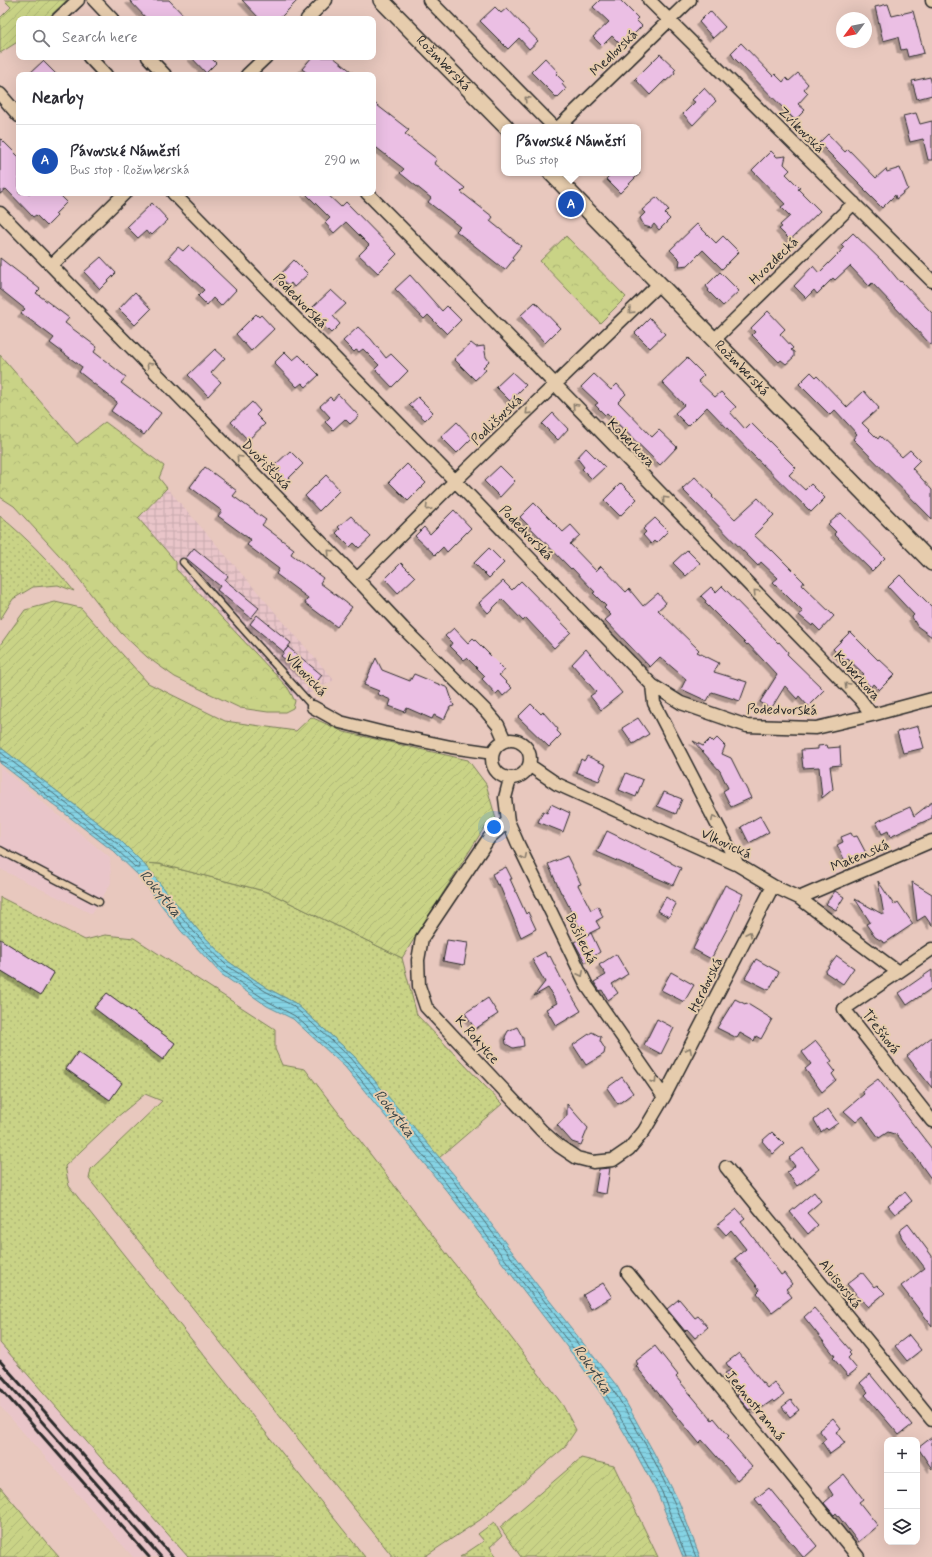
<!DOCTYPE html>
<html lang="en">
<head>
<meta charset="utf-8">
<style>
	:root { --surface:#fff; --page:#f7f7f7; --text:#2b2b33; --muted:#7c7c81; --line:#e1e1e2; --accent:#0b8043 }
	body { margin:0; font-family:Mynerve,sans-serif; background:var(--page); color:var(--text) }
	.controls { position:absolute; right:12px; bottom:12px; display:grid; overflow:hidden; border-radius:8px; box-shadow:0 4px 16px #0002 }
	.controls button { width:36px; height:36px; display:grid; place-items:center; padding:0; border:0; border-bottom:1px solid var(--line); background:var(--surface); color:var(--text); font:20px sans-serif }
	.compass { position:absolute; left:836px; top:12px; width:36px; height:36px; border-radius:50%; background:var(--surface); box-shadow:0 4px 16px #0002; rotate:238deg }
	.you { position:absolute; left:494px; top:827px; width:14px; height:14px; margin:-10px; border:3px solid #fff; border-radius:50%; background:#1a73e8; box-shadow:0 0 0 6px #1a73e833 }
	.badge { display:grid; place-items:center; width:26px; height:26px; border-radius:50%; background:var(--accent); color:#fff; font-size:13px; font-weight:700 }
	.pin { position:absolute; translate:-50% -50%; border:2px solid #fff; box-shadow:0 1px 4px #0006 }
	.popup { position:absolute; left:501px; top:124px; width:140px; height:52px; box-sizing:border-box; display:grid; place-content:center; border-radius:8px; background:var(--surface); filter:drop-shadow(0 1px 3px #0005); font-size:13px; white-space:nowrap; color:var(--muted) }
	.popup b { font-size:15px; color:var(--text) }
	.popup::after { content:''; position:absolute; left:50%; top:100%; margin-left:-8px; border:8px solid transparent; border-top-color:var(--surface) }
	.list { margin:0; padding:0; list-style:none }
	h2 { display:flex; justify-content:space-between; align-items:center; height:52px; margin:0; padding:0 16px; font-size:17px }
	h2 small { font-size:13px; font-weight:400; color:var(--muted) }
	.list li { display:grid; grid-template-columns:26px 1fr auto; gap:12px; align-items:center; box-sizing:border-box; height:72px; padding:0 16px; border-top:1px solid var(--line) }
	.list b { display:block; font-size:15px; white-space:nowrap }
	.list p { margin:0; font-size:13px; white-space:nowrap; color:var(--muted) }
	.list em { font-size:13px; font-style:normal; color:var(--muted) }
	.icon { flex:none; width:22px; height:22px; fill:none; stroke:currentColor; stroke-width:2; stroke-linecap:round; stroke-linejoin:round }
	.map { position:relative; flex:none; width:932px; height:1557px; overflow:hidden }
	.search { position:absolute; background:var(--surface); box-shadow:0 4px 16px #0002; left:16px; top:16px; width:360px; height:44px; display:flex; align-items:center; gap:10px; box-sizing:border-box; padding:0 14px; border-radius:8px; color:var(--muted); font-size:15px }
	.panel { position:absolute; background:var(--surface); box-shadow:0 4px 16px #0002; left:16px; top:72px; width:360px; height:124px; border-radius:8px }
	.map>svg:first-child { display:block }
	.built { fill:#e9c5c9 }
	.industrial { fill:url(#industrial-grid) }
	.grass { fill:url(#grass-dots); stroke:#7a7f58; fill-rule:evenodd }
	.forest { fill:url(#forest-crowns); stroke:#7a7f58 }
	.garden { fill:url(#garden-furrows); stroke:#7a7f58 }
	.water { fill:url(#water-rules); stroke:#61909a }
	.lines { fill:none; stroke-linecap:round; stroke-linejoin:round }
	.shore { stroke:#4f6e75; stroke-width:1 }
	.building { fill:#ebbfe4; stroke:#2b2b2b; filter:url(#shadow) }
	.service-casing { stroke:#2b2b2b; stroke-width:9 }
	.minor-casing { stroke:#2b2b2b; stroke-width:15 }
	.tertiary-casing { stroke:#2b2b2b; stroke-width:18 }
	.service { stroke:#e6ccad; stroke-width:6 }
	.minor { stroke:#e6ccad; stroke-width:12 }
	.tertiary { stroke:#e6ccad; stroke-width:15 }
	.rail { stroke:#2b2b2b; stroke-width:3 }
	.oneway { stroke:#887c6c }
	.labels { text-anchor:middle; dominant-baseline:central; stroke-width:4; stroke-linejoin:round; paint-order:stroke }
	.street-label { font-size:14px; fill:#2b2b2b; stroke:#e6ccad }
	.water-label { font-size:15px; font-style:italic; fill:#384447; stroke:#e6ccad }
</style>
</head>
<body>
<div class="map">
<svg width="932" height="1557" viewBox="0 0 932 1557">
	<defs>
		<pattern id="industrial-grid" width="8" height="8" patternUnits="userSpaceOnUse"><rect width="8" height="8" fill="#e9c5c9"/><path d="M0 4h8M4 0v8" fill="none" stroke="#c8a9ad"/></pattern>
		<pattern id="grass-dots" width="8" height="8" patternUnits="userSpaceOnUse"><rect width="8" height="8" fill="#c9d386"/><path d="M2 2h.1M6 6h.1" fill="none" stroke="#adb574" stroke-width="1.8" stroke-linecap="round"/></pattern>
		<pattern id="forest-crowns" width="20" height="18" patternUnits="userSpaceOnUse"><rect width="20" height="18" fill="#c9d386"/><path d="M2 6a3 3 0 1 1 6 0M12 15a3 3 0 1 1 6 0" fill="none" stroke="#adb574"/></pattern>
		<pattern id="garden-furrows" width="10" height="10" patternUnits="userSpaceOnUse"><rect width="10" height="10" fill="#c9d386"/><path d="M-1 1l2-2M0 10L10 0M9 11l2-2" fill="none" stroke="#adb574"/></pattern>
		<pattern id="water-rules" width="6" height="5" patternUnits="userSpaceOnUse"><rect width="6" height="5" fill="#85d3e4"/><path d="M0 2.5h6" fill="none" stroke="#73b5c4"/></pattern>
		<filter id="shadow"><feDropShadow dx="-3.5" dy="3.5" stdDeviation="0" flood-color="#0004"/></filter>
	</defs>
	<rect width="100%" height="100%" fill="#e8c8be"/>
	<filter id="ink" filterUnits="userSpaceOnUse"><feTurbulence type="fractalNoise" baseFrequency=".025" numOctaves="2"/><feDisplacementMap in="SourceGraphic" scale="8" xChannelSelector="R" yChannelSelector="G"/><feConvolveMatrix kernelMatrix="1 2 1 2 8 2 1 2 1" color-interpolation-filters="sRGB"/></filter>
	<g filter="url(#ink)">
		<path class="built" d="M0 767 110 858 111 883 92 914 0 869Z
			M0 1343 188 1557H133L0 1406Z"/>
		<path class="industrial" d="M167 488 334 680 295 701 288 688 175 569 176 562 138 518Z"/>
		<path class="grass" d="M0 516C28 539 51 563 74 591L58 585 33 587 13 599 0 620Z
			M143 863 159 864 268 892 402 958 417 1015 502 1104 439 1158 354 1056 295 1003 267 988 229 962 198 930Z
			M0 897 85 940 105 935 134 938 275 1029V1049L282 1065 305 1069 562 1404 576 1430 564 1448 480 1520 424 1557H393L89 1179 91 1169 162 1101 145 1094 116 1118 65 1166 69 1186 365 1557H188L0 1343V970L41 995 54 973 0 939ZM107 993 175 1043 163 1060 94 1008ZM78 1052 122 1083 110 1100 66 1069Z
			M494 1522 502 1536 490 1547 497 1557H460L484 1541 478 1534Z"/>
		<path class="forest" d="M566 236 626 297 600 323 540 261Z
			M0 355 77 444 105 422 164 466 159 478 167 488 138 518 176 562V569L288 688 295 701 293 708 285 712H268L240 708 175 677 147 657 121 633 69 566 14 506 0 497Z"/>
		<path class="garden" d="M4 0H67L47 19H19V41L0 53V18L11 7Z
			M55 602 81 608 148 683 225 721 296 731 311 717 344 732 468 760 486 784 496 819 484 828 402 958 268 892 159 864 143 863 121 841 0 747V645L25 610Z
			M581 1458 614 1466 658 1557H521L500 1527Z
			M0 1487 51 1548 59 1557H0Z"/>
		<path class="water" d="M0 747 121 841 143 863 198 930 229 962 267 988 295 1003 354 1056 455 1176 538 1286 617 1386 654 1453 679 1502 700 1557H683L658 1494 625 1434 602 1395 580 1364 454 1200 345 1067 293 1019 267 1006 221 974 181 931 140 877 113 851 0 763Z"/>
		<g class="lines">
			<path class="shore" d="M0 752 118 844 139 865V868H136L115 848 4 762 0 761
				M686 1557 662 1492 629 1432 605 1393 583 1361 457 1197 348 1064 295 1016 269 1002 223 971 184 928 162 899V897H165L195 933 226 965 265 991 293 1006 351 1058 452 1179 535 1289 613 1389 651 1454 675 1504 696 1557"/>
		</g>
		<path class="building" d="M129 0H169L187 19H147Z
			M242 0H298L279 19H260Z
			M600 0H620L638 18 636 20 642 26 622 46 612 36 602 46 593 37 609 22 593 7Z
			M888 4 892 16 913 11 924 53 908 57 906 49 901 50 898 37 883 41 875 7Z
			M495 7 501 13 507 8 538 41 529 49 519 38 508 49 480 21Z
			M710 11 725 27 713 38 699 22Z
			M741 43 773 76 775 74 783 82 786 78 789 81 798 73 808 84 804 89 808 93 798 104 805 110 795 120 734 58 731 53Z
			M660 54 676 69 674 71 675 73 666 81 665 80 650 95 635 79Z
			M191 57H210L216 63 206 73Z
			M312 57H333L356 75H310L302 69Z
			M545 58 558 72 556 74 564 82 562 84 566 89 557 98 531 72Z
			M43 61 57 75H28Z
			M930 77 932 85V95L917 99 912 81Z
			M704 88 716 101 693 125 683 114 695 102 692 100Z
			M373 102 409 130 405 134 437 159 434 163 465 188 461 192 493 217 490 221 521 246 512 257 514 259 505 270 456 231 460 227 428 202 431 198 400 173 404 169 373 145Z
			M916 113 920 124 932 121V160H928L923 139 910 142 903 116Z
			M828 134 845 152 848 149 876 178 886 169 887 172 900 168 908 189 896 199 895 195 882 208 864 190 865 189 819 143Z
			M0 138 19 157V193H58L67 202 55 214 57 216 47 226 36 215 33 217 6 189 0 194Z
			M771 151 777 157 786 156 784 164 790 170 786 174 800 188 798 189 820 211 790 240 779 229 782 227 780 225 790 216 781 207 785 204 752 170Z
			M612 173H640L620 193 606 179Z
			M305 193H326L341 207 346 202 397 254 378 273 359 255 369 245 346 222 334 233 325 223 330 218Z
			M657 197 669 210 665 214 670 219 659 230 654 224 651 228 644 226 640 218 645 213 642 210Z
			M152 203 168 220 152 235 150 233 149 235 146 231 138 238 127 227Z
			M697 224 716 243 723 236 739 252 722 269 703 250 688 265 679 266 680 260 670 250Z
			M853 233 885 264 900 282 901 281 932 313V346L872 283 869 286 850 266 835 280 833 278 817 294 814 290 806 298 794 286 813 266 819 273 844 248 841 245Z
			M189 245 236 290 221 306 213 298 207 305 198 296 204 290 169 257 178 247 183 251Z
			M101 257 116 273 100 289 84 272Z
			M0 258 40 289 36 293 69 318 65 323 97 347 94 352 126 377 121 383 161 413 144 435 111 411 117 402 79 372 82 367 50 343 54 338 21 313 25 309 0 289Z
			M294 260 308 274 294 287 291 283 288 286 279 276Z
			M720 272 739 291 723 306 708 291 709 290 706 286Z
			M410 275 442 311 447 306 461 320 447 334 428 315 424 319 395 289Z
			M331 290 346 304 333 316 340 324 331 333 317 319 321 315 313 307Z
			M135 292 151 309 135 325 119 309Z
			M535 302 560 328 545 343 520 316Z
			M768 311 785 329 780 334 793 348 791 350 794 352V357L786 364 781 360 779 362 752 335 755 332 751 328Z
			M256 314 259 317 261 315 274 329 251 351 236 334Z
			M650 318 665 334 650 348 635 333Z
			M358 327 371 339 386 358 391 354 408 371 392 387 375 369 379 365 363 349 359 352 356 350 354 352 343 341Z
			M471 343 476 347 484 346 486 357 489 361 483 367 486 370 475 380 454 359Z
			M215 349 225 358 211 373 221 382 208 396 188 375Z
			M285 352 293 360 299 355 319 375 306 387 302 383 297 387 274 363Z
			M687 358 704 375 698 381 715 397 721 392 736 407 730 412 745 429 751 423 796 468 789 475 805 490 811 484 825 498 811 512 752 454 707 407 688 426 675 413 684 405 662 382Z
			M512 372 526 385 510 401 496 387Z
			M811 372 816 377 817 376 847 407 864 391 879 408 862 423 878 439 880 436 902 457 910 450 920 460 912 468 932 490V519L853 439 857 434 835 410 830 415 799 384Z
			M594 374 611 390 617 384 626 394 618 402 652 437 659 430 677 447 660 465 607 413 605 415 595 405 598 403 581 387Z
			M338 394 359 416 350 424 345 419 333 430 325 422 330 417 320 406 330 397 333 400Z
			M418 397 433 412 425 420 409 405Z
			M252 402 260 411 256 415 265 424 248 440 231 422Z
			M553 413 568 429 558 440 542 424Z
			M457 422 472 438 457 453 441 437Z
			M586 448 605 467 592 479 582 469 584 467 577 458Z
			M290 451 303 464 285 482 277 473 280 471 275 465Z
			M407 464 426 483 408 501 389 482Z
			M500 466 515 481 500 497 484 481Z
			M205 467 237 491 233 496 266 520 262 525 294 549 291 554 323 578 320 583 352 607 337 627 305 603 308 598 276 574 279 569 247 545 251 540 218 516 222 511 190 487Z
			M326 475 340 490 319 511 305 496Z
			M695 477 713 496 712 497 735 519 758 498 774 515 754 535 771 551 772 550 804 582 802 585 834 616 820 631 813 624 812 626 799 615 803 612 773 582 778 578 761 562 758 566 682 489Z
			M621 483 637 499 620 516 604 500Z
			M534 503 563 532 571 525 580 535 570 544 596 571 601 566 626 592 629 589 643 606 658 593 666 603 658 610 699 650 697 652 719 663 714 672 747 682 740 701 712 692 707 701 681 689 686 679 660 657 650 667 605 620 611 615 604 608 606 606 593 593 595 592 572 568 571 569 520 517Z
			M454 510 471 528 447 552 443 547 435 555 415 536 424 527 430 534Z
			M841 513 885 558 872 571 834 534 836 532 828 524Z
			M351 516 371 537 359 548 354 543 350 547 336 533 340 529 338 527Z
			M655 518 668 531 656 543 654 541 651 544 643 535 646 532 643 529Z
			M194 548 228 576 225 580 259 608 251 618 217 590 220 586 186 558Z
			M489 548 504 563 489 578 474 563Z
			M687 550 700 563 686 576 673 563Z
			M401 563 415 577 398 593 385 579Z
			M900 575 932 607V637L917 626 912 617 914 615 888 587Z
			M503 581 512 590 521 581 571 632 554 648 526 618 523 621 502 599 488 613 479 603Z
			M722 586 778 643 779 642 788 652 787 654 824 690 808 706 799 696 797 699 785 686 771 709 760 702 777 675 748 644 747 645 705 603 706 601 701 596 711 587 716 592Z
			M257 615 291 643 284 652 250 624Z
			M454 628 468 643 473 638 505 670 499 675 512 688 503 696 499 691 496 694 482 679 485 676 467 658 464 660 450 646 452 643 445 636Z
			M850 632 878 660 879 659 895 674 879 690 873 684 871 687 861 677 864 674 848 659 845 661 833 649Z
			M288 647 322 675 315 684 281 656Z
			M586 649 622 693 601 710 590 696 596 692 572 664Z
			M376 658 382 670 410 681 414 674 448 688 454 706 450 707 444 720 434 715 432 719 407 708 405 712 389 706 391 700 377 694 379 691 364 685Z
			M531 704 541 714 543 712 558 729 557 731 561 735 549 747 518 717Z
			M638 718 649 734 633 744 622 728Z
			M918 726 924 748 903 753 897 732Z
			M717 738 725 746 722 754 731 758 751 798 731 807 723 791 728 788 720 771 693 741 703 746 710 739 713 742Z
			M827 745 828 748 840 747 841 765 830 766 833 789 822 798 819 767 803 768 801 750 818 749V746Z
			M587 756 606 765 599 781 576 772 581 759 584 761Z
			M626 773 643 780 636 797 619 790Z
			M664 792 682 799 676 814 657 806Z
			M932 802V818L890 837 888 831 882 834 876 822 910 807 914 816Z
			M551 804 570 813 563 832 538 822 543 811 547 813Z
			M760 816 769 832 749 843 741 827Z
			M607 831 671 862V863L681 868 673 885 597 852Z
			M851 833 853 837 857 836 866 853 846 863 837 845 843 842 841 837Z
			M567 856 581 884 578 885 591 910 598 906 603 917 596 921 600 928 584 936 562 893H561L548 864Z
			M506 867 512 879H510L526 914 528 912 536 929 521 937 499 884 497 885 492 874Z
			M878 881 894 905 898 902 913 924 885 943 875 937 866 924 870 922 855 899 884 915Z
			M912 882 932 894V926L925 916 917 921Z
			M725 885 743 894 728 927 711 959 693 949Z
			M835 891 844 897 836 910 826 904Z
			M666 897 676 904 669 917 658 911Z
			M591 933 600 952 585 962 574 942Z
			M0 939 54 973 41 995 0 970Z
			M447 940 468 943 464 965 443 961Z
			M545 952 547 957 550 956 562 980 581 1011 556 1026 546 1009 557 1003 548 988 534 996 545 982 532 959Z
			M616 954 628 974 612 984 618 993 608 1000 602 990 600 991 594 982 606 975 599 965Z
			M837 956 854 968 843 984 825 972Z
			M756 959 779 972 769 990 745 978Z
			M932 970V988L907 1005 899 993Z
			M671 972 694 985 684 1002 661 990Z
			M107 993 175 1043 163 1060 94 1008Z
			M488 998 498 1014 475 1029 465 1013Z
			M735 999 745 1004 746 1003 772 1019 761 1039 756 1036 754 1041 740 1033 737 1038 717 1028Z
			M657 1019 674 1028 661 1054 644 1045Z
			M517 1027 523 1038 524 1046 513 1048 506 1044 505 1037 508 1031Z
			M592 1032 601 1037 600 1041 605 1049 604 1054 586 1065 573 1045Z
			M932 1037V1088L907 1056Z
			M816 1041 832 1061 829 1063 835 1071 832 1074 836 1080 822 1092 805 1069 811 1064 802 1052Z
			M78 1052 122 1083 110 1100 66 1069Z
			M622 1077 633 1093 618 1104 607 1088Z
			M878 1079 932 1149V1180L914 1155 897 1135 888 1132 879 1138 863 1116 856 1122 844 1111 864 1094 862 1091Z
			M567 1104 588 1128 581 1145 572 1142 557 1125 567 1116Z
			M828 1109 838 1123 828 1130 826 1128 821 1132 814 1120Z
			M772 1132 784 1144 773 1154 762 1141Z
			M803 1148 819 1169 797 1186 787 1172 795 1166 789 1158Z
			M610 1168 606 1194 595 1192 599 1169Z
			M814 1192 821 1201 807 1213 818 1225 808 1234 790 1212Z
			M905 1192 912 1201 895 1214 888 1206Z
			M737 1209 745 1218 741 1221 781 1275 784 1273 792 1284 786 1289 792 1297 772 1312 757 1293 760 1290 735 1258 746 1249 731 1230 726 1235 717 1225Z
			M908 1224 932 1256V1326L901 1286 925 1268 902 1238 899 1231Z
			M862 1272 874 1287 877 1285 885 1293 868 1307 847 1284Z
			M603 1283 612 1297 591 1309 583 1295Z
			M679 1299 695 1318 698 1316 708 1327 695 1338 687 1329 685 1331 667 1309Z
			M814 1308 851 1351 849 1353 851 1355 848 1358 857 1369 848 1376 833 1358 835 1356 804 1317Z
			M909 1335 921 1350 907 1361 895 1346Z
			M655 1346 678 1375 676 1377 712 1420 714 1418 729 1436 727 1438 752 1467 737 1480 702 1440 699 1443 636 1366 638 1364 636 1361Z
			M739 1353 767 1388 774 1382 784 1395 775 1402 773 1400 757 1411 754 1407 749 1410 737 1396 741 1392 725 1373 731 1370 726 1363Z
			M870 1374 912 1425 899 1435 865 1395 868 1392 860 1383Z
			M791 1400 799 1410 790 1417 782 1407Z
			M833 1418 841 1428 836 1432 845 1443 830 1454 822 1442 826 1439 819 1430Z
			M932 1437V1469L918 1448Z
			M844 1474 863 1499 859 1502 878 1526 858 1542 836 1513 834 1515 824 1503 833 1495 828 1487Z
			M769 1488 817 1546 805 1557H803L755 1499Z"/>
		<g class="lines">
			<g class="service-casing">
				<path id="service" d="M183 562 313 707
					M0 850 99 902"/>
			</g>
			<g class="minor-casing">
				<path id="minor" d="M94 0 112 19
					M429 0 554 127
					M649 0 932 281
					M932 0V1
					M58 19 78 0
					M307 19 326 0
					M89 57 106 75
					M148 57 165 75
					M247 75 266 57
					M0 94 19 116
					M559 127 690 0
					M173 193 463 489 652 685 681 703 747 726 816 728 872 715 932 699
					M367 193 481 308 860 699 872 715
					M0 213 357 579 403 628 486 711 498 725 505 741
					M52 265 125 193
					M714 340 854 203
					M357 579 455 481 659 284
					M652 685 654 703 738 865
					M313 707 340 722 384 733 451 747 493 753
					M492 759a19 19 0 1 1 38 0a19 19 0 1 1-38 0Z
					M529 765 557 784 738 865 773 886 799 898 898 972
					M510 779 505 798 508 821 518 844 587 986 664 1097
					M508 821 489 838 422 938 418 960 419 986 426 1007 542 1131 559 1146 577 1158 593 1162 613 1160 629 1149 644 1131 664 1097 773 886
					M799 898 932 841
					M932 949 844 1009 932 1121
					M726 1167 932 1420
					M628 1273 858 1557"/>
			</g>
			<g class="tertiary-casing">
				<g id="tertiary">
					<path id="s1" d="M381 0 506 127"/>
					<path id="s2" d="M551 173 932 563"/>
				</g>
			</g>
			<use href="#service" class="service"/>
			<use href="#minor" class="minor"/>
			<use href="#tertiary" class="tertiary"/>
			<path class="rail" d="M0 1361 173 1557
				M0 1374 161 1557
				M0 1388 149 1557"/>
		</g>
		<defs><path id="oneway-chevron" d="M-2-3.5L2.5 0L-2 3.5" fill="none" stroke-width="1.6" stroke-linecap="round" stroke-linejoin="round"/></defs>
		<g class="oneway">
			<use href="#oneway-chevron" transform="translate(527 99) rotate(-134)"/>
			<use href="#oneway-chevron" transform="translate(631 311) rotate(136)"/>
			<use href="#oneway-chevron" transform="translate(149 365) rotate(-134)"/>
			<use href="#oneway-chevron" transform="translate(575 406) rotate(-134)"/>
			<use href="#oneway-chevron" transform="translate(528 412) rotate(136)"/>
			<use href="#oneway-chevron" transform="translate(239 458) rotate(-134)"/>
			<use href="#oneway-chevron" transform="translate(665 499) rotate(-134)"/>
			<use href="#oneway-chevron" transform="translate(428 508) rotate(135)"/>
			<use href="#oneway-chevron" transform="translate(330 552) rotate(-134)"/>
			<use href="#oneway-chevron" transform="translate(756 592) rotate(-134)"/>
			<use href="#oneway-chevron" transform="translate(847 685) rotate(-134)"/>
			<use href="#oneway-chevron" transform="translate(714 818) rotate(-117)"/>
			<use href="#oneway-chevron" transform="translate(524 857) rotate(64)"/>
			<use href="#oneway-chevron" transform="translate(749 934) rotate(-63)"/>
			<use href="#oneway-chevron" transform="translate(581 974) rotate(64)"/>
			<use href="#oneway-chevron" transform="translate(689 1050) rotate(-63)"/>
			<use href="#oneway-chevron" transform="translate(654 1081) rotate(55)"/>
		</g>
	</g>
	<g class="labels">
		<g class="street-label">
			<text transform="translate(614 53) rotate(-44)">Medlovská</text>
			<text stroke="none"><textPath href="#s1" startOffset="89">Rožmberská</textPath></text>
			<text transform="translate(801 130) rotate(45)">Zvíkovská</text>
			<text transform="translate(774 261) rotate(-44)">Hvozdecká</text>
			<text transform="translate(300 301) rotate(46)">Podedvorská</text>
			<text stroke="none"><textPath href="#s2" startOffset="273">Rožmberská</textPath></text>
			<text transform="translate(497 420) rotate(-44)">Podlišovská</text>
			<text transform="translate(631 443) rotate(46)">Koberkova</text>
			<text transform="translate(266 465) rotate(46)">Dvořišťská</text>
			<text transform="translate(526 533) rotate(46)">Podedvorská</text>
			<text transform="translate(306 675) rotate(47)">Vlkovická</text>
			<text transform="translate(857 676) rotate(48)">Koberkova</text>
			<text transform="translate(782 710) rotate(1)">Podedvorská</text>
			<text transform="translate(726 844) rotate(25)">Vlkovická</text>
			<text transform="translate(860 856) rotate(-23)">Matenská</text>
			<text transform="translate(581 939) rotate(64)">Bošilecká</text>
			<text transform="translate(706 985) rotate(-63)">Herdovská</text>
			<text transform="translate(881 1032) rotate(52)">Třešňová</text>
			<text transform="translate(477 1040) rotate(48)">K Rokytce</text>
			<text transform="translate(840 1284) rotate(51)">Aloisovská</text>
			<text transform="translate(755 1406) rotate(51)">Jednostranná</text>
		</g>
		<g class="water-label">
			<text transform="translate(160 894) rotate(50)">Rokytka</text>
			<text transform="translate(394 1114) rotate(52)">Rokytka</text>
			<text transform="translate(592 1370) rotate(56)">Rokytka</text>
		</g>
	</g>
</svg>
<div class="controls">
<button>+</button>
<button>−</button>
<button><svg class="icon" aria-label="layers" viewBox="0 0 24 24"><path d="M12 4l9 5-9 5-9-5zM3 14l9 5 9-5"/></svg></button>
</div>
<svg class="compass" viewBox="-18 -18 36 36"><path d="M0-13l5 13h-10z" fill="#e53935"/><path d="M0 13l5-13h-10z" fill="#7c7c81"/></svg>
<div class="you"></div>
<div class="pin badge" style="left:571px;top:204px;background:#1a4fb4">A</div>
<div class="popup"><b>Pávovské Náměstí</b>Bus stop</div>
<div class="search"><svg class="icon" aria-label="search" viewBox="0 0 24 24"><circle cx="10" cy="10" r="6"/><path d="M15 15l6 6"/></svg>Search here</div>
<section class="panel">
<h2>Nearby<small></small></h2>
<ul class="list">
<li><span class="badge" style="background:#1a4fb4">A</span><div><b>Pávovské Náměstí</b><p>Bus stop · Rožmberská</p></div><em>290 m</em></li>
</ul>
</section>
</div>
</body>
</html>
